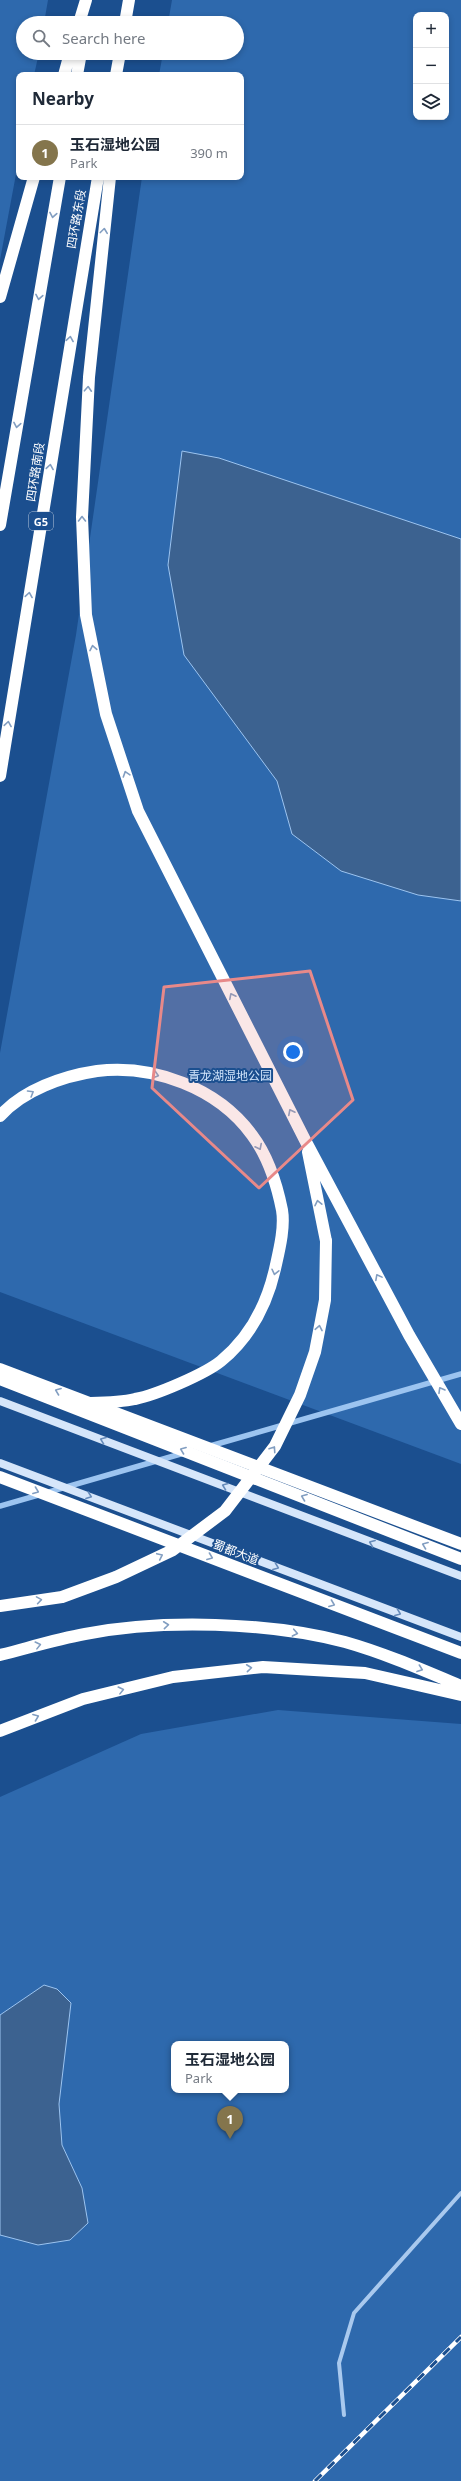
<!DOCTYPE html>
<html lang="en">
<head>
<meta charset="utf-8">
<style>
	:root { --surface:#fff; --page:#f6f6f7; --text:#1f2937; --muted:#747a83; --line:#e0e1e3; --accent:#84754c }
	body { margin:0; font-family:"Noto Sans","Noto Sans SC",sans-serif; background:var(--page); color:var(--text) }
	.controls { position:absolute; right:12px; top:12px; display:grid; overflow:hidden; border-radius:8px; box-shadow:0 2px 6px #0003 }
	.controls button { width:36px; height:36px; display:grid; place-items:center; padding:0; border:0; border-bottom:1px solid var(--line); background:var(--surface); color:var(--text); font:20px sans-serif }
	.you { position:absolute; left:293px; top:1052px; width:14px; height:14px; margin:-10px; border:3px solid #fff; border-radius:50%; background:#1a73e8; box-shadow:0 0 0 6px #1a73e833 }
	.badge { display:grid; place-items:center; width:26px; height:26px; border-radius:50%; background:var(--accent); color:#fff; font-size:13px; font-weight:700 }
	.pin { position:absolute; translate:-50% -33px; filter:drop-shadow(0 1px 2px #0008) }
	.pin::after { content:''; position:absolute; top:21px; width:14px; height:12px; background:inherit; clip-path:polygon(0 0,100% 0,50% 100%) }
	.popup { position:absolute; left:171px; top:2041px; width:118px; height:52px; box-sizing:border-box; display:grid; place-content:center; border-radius:8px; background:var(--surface); filter:drop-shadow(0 1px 3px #0005); font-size:13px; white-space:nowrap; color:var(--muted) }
	.popup b { font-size:15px; color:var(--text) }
	.popup::after { content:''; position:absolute; left:50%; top:100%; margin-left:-8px; border:8px solid transparent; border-top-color:var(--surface) }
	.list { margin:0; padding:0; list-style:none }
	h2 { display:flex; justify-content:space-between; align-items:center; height:52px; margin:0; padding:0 16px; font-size:17px }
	h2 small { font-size:13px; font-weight:400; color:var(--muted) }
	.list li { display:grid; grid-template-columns:26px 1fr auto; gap:12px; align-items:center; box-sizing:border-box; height:56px; padding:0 16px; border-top:1px solid var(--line) }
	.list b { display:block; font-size:15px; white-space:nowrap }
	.list p { margin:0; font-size:13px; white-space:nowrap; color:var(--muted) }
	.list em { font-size:13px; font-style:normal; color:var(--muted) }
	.icon { flex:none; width:22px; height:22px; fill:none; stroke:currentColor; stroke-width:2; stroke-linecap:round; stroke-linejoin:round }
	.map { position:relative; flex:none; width:461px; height:2481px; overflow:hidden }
	.search { position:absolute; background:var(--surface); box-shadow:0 2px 6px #0003; left:16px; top:16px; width:228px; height:44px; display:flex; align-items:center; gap:10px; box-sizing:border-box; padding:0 14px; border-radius:22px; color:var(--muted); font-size:15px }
	.panel { position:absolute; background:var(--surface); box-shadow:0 2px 6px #0003; left:16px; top:72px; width:228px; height:108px; border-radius:8px }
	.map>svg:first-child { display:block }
	.green { fill:#2e69ad; fill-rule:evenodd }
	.water { fill:#3c6290; stroke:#9cc4f0 }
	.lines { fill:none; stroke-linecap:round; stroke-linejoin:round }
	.stream { stroke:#9cc4f0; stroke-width:5.5 }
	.street { stroke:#a9c9ee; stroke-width:4 }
	.secondary { stroke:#d6e6fa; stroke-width:8 }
	.highway { stroke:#fff; stroke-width:12 }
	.rail-casing { stroke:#fff; stroke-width:4.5 }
	.rail { stroke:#1b4f8f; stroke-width:3; stroke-dasharray:9; stroke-linecap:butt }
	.highway-bridge { stroke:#fff; stroke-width:12 }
	.oneway { stroke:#829ec1 }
	.oneway2 { stroke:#668bba }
	.marked { fill:#e88989; fill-opacity:0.2; stroke:#e88989; stroke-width:3; stroke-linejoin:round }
	.labels { text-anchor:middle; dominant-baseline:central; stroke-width:4; stroke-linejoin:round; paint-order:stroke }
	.shield { fill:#1b4f8f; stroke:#bbcadd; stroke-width:1 }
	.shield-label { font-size:11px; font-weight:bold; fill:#fff }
	.street-label { font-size:12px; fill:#fff; stroke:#1b4f8f }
	.park-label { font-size:12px; fill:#cfe3fa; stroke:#1b4f8f }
</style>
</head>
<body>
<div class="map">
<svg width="461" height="2481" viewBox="0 0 461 2481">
	<rect width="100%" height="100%" fill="#1b4f8f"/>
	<path class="green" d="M0 0H48L44 23H23V53H39L34 75H19V158L0 260Z
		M172 0H461V1464L0 1292V1053L76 635 142 177H241V75H159L163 53H237V23H168ZM416 15H446V117H416Z
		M278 1710 461 1724V2481H0V1797L141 1734ZM174 2044H286V2090H174Z"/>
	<path class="water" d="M182 451 219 458 461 539V901L418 895 341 871 292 834 277 781 184 655 168 565Z
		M44 1985 57 1989 71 2003 59 2104 62 2145 82 2188 88 2223 70 2240 38 2245 0 2235V2015Z"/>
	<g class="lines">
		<path class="stream" d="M210 1446 461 1374
			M0 1506 184 1453"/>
		<path class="street" d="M344 2415 339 2363 354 2313 461 2193"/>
		<path class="secondary" d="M0 1401 461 1576
			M0 1463 461 1637"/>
		<path class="highway" d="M79 23 86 0
			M125 23 129 0
			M64 75 70 53
			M77 75 81 53
			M116 75 120 53
			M110 177 89 377 82 517 86 615 106 714 138 811 305 1140 409 1335 461 1424
			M0 297 34 177
			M0 525 60 177
			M0 776 98 177
			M0 1116C23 1090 63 1076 97 1071 153 1064 218 1088 252 1135 267 1155 277 1185 282 1210 285 1228 279 1251 275 1269 267 1304 250 1337 221 1361 205 1374 156 1395 135 1399 113 1404 88 1402 65 1404
			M308 1152 326 1241
			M0 1379 461 1559
			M0 1655C28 1648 57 1639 85 1634 162 1619 269 1622 345 1642 384 1653 423 1670 461 1686
			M0 1731 83 1699 173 1677 263 1667 365 1673 461 1695"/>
		<g class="rail-casing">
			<path id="rail" d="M315 2481 461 2337"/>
		</g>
		<use href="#rail" class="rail"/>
		<path class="highway-bridge" d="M0 1369 461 1544
			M0 1477 461 1653
			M0 1606 62 1597 116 1577 173 1550 225 1511 275 1446 300 1395 315 1352 325 1300 326 1241"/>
	</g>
	<defs><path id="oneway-chevron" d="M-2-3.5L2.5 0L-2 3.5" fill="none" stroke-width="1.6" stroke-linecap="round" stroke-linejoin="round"/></defs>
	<g class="oneway">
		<use href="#oneway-chevron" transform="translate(53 215) rotate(100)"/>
		<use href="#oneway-chevron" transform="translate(104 231) rotate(-83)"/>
		<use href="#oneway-chevron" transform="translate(39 297) rotate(100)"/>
		<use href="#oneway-chevron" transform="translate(70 339) rotate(-81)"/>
		<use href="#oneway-chevron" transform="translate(88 389) rotate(-87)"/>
		<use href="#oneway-chevron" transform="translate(17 425) rotate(100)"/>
		<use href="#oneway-chevron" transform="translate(50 467) rotate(-81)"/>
		<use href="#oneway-chevron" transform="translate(82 519) rotate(-90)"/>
		<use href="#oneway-chevron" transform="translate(29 595) rotate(-81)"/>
		<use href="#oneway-chevron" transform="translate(93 648) rotate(-101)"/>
		<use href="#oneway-chevron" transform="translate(8 724) rotate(-81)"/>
		<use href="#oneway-chevron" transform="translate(126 774) rotate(-108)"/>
		<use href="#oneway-chevron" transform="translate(232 996) rotate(-117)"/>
		<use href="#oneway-chevron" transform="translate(156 1075) rotate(16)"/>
		<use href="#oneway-chevron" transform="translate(31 1093) rotate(-31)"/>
		<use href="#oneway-chevron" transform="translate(291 1112) rotate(-117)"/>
		<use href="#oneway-chevron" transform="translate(259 1147) rotate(63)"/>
		<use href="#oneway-chevron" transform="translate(318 1203) rotate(-102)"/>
		<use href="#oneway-chevron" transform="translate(275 1272) rotate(103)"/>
		<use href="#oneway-chevron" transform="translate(378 1277) rotate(-118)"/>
		<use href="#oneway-chevron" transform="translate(319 1328) rotate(-79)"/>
		<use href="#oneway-chevron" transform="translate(441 1390) rotate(-120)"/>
		<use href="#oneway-chevron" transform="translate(58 1391) rotate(-159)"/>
		<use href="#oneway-chevron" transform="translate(273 1449) rotate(-56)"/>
		<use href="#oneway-chevron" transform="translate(183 1450) rotate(-159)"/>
		<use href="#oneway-chevron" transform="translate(36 1491) rotate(21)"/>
		<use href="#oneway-chevron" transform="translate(304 1497) rotate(-159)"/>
		<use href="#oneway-chevron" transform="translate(425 1545) rotate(-159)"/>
		<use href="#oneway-chevron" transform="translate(160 1556) rotate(-25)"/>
		<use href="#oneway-chevron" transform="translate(210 1557) rotate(21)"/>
		<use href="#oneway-chevron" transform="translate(39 1600) rotate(-9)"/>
		<use href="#oneway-chevron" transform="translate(332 1604) rotate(21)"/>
		<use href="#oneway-chevron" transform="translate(166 1625) rotate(-6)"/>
		<use href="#oneway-chevron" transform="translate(295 1633) rotate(11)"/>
		<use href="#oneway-chevron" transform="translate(38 1645) rotate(-14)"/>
		<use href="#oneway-chevron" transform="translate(249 1668) rotate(-6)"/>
		<use href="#oneway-chevron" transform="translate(420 1669) rotate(20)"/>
		<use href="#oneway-chevron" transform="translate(121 1690) rotate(-14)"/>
		<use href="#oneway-chevron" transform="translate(36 1717) rotate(-21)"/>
	</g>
	<g class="oneway2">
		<use href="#oneway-chevron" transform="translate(103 1440) rotate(-159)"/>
		<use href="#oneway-chevron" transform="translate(225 1486) rotate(-159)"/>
		<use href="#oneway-chevron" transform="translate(89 1496) rotate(20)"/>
		<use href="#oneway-chevron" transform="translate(372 1543) rotate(-159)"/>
		<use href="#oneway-chevron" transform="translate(276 1567) rotate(21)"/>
		<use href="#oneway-chevron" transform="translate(398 1613) rotate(21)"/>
	</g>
	<path class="marked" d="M310 971 353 1100 259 1188 152 1088 164 987Z"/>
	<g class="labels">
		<rect class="shield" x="29" y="512" width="24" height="18" rx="3"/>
		<g class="shield-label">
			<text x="41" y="521">G5</text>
		</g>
		<g class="street-label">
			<text transform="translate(76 219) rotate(-80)">四环路东段</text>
			<text transform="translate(35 472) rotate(-81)">四环路南段</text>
			<text transform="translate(236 1552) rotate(21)">蜀都大道</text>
		</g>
		<g class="park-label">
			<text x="230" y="1075">青龙湖湿地公园</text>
		</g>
	</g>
</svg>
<div class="controls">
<button>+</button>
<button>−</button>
<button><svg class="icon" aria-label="layers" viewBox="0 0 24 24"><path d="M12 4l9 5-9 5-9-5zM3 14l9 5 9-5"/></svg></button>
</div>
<div class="you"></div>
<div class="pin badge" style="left:230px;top:2139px">1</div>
<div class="popup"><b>玉石湿地公园</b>Park</div>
<div class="search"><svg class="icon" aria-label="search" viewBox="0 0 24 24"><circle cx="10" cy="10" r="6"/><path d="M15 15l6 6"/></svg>Search here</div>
<section class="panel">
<h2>Nearby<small></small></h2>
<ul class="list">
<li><span class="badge">1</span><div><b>玉石湿地公园</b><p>Park</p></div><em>390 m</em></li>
</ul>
</section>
</div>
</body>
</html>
